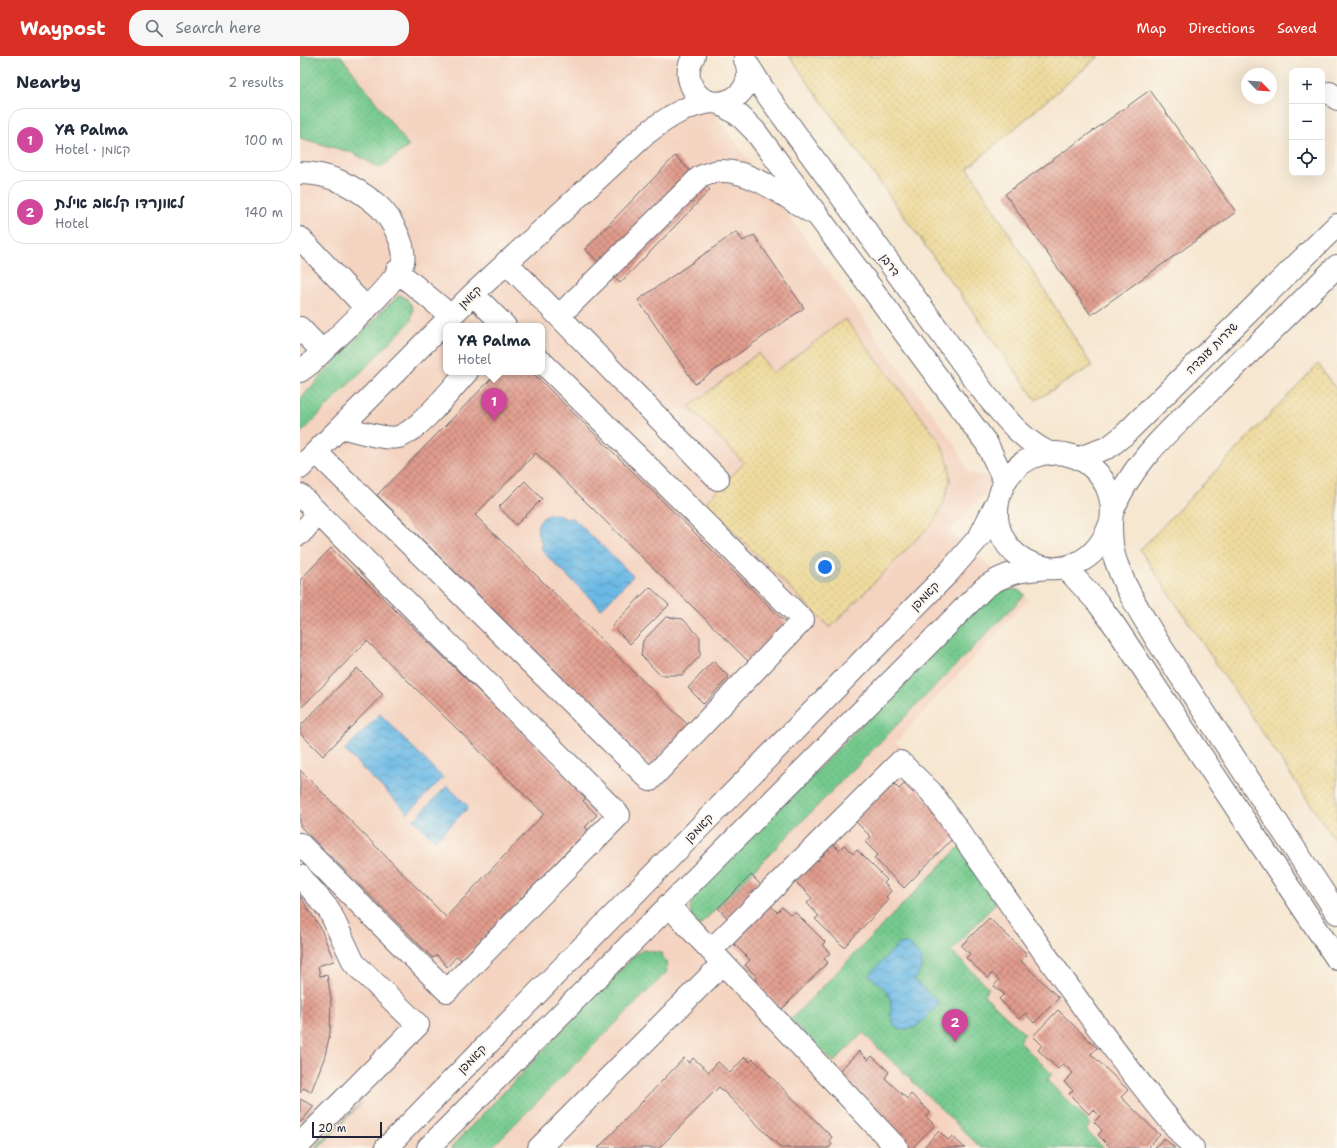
<!DOCTYPE html>
<html lang="en">
<head>
<meta charset="utf-8">
<style>
	:root { --surface:#fff; --page:#f6f6f7; --text:#1f2937; --muted:#747a83; --line:#e0e1e3; --accent:#d93025 }
	body { margin:0; font-family:"Shantell Sans","Playpen Sans Hebrew",sans-serif; background:var(--page); color:var(--text) }
	.controls { position:absolute; right:12px; top:12px; display:grid; overflow:hidden; border-radius:8px; box-shadow:0 4px 16px #0002 }
	.controls button { width:36px; height:36px; display:grid; place-items:center; padding:0; border:0; border-bottom:1px solid var(--line); background:var(--surface); color:var(--text); font:20px sans-serif }
	.compass { position:absolute; left:941px; top:12px; width:36px; height:36px; border-radius:50%; background:var(--surface); box-shadow:0 4px 16px #0002; rotate:115deg }
	.scale { position:absolute; left:12px; bottom:10px; width:70px; box-sizing:border-box; padding-left:4px; border:2px solid #22223b; border-top:0; font-size:11px; line-height:14px; white-space:nowrap; color:#22223b; -webkit-text-stroke:3px #fbf7ec; paint-order:stroke }
	.you { position:absolute; left:525px; top:511px; width:14px; height:14px; margin:-10px; border:3px solid #fff; border-radius:50%; background:#1a73e8; box-shadow:0 0 0 6px #1a73e833 }
	.badge { display:grid; place-items:center; width:26px; height:26px; border-radius:50%; background:var(--accent); color:#fff; font-size:13px; font-weight:700 }
	.pin { position:absolute; translate:-50% -33px; filter:drop-shadow(0 1px 2px #0008) }
	.pin::after { content:''; position:absolute; top:21px; width:14px; height:12px; background:inherit; clip-path:polygon(0 0,100% 0,50% 100%) }
	.popup { position:absolute; left:143px; top:267px; width:102px; height:52px; box-sizing:border-box; display:grid; place-content:center; border-radius:8px; background:var(--surface); filter:drop-shadow(0 1px 3px #0005); font-size:13px; white-space:nowrap; color:var(--muted) }
	.popup b { font-size:15px; color:var(--text) }
	.popup::after { content:''; position:absolute; left:50%; top:100%; margin-left:-8px; border:8px solid transparent; border-top-color:var(--surface) }
	.list { margin:0; padding:0; list-style:none }
	h2 { display:flex; justify-content:space-between; align-items:center; height:52px; margin:0; padding:0 16px; font-size:17px }
	h2 small { font-size:13px; font-weight:400; color:var(--muted) }
	.list li { display:grid; grid-template-columns:26px 1fr auto; gap:12px; align-items:center; box-sizing:border-box; height:64px; margin:0 8px 8px; padding:0 8px; border:1px solid var(--line); border-radius:16px }
	.list b { display:block; font-size:15px; white-space:nowrap }
	.list p { margin:0; font-size:13px; white-space:nowrap; color:var(--muted) }
	.list em { font-size:13px; font-style:normal; color:var(--muted) }
	.icon { flex:none; width:22px; height:22px; fill:none; stroke:currentColor; stroke-width:2; stroke-linecap:round; stroke-linejoin:round }
	.map { position:relative; flex:none; width:1037px; height:1092px; overflow:hidden }
	header { display:flex; align-items:center; gap:24px; box-sizing:border-box; height:56px; padding:0 20px; background:var(--accent); color:#fff }
	header strong { font-size:19px }
	nav { display:flex; gap:22px; margin-inline-start:auto; font-size:14px }
	.search { width:280px; height:36px; background:var(--page); display:flex; align-items:center; gap:10px; box-sizing:border-box; padding:0 14px; border-radius:16px; color:var(--muted); font-size:15px }
	main { display:flex }
	aside { flex:1; background:var(--surface) }
	.map>svg:first-child { display:block }
	.built { fill:#f4d3c0; fill-rule:evenodd }
	.sand { fill:url(#sand-dots); stroke:#887e6c }
	.park { fill:url(#park-dots); stroke:#4a7664 }
	.water { fill:url(#water-waves); stroke:#466e90 }
	.building { fill:url(#building-cross-hatch) }
	.lines { fill:none; stroke-linecap:round; stroke-linejoin:round }
	.minor-casing { stroke:#6c6770; stroke-width:24 }
	.minor { stroke:#fff; stroke-width:22 }
	.labels { text-anchor:middle; dominant-baseline:central; stroke-width:4; stroke-linejoin:round; paint-order:stroke }
	.street-label { font-size:12px; fill:#22223b; stroke:#fbf7ec }
</style>
</head>
<body>
<header>
<strong>Waypost</strong>
<div class="search"><svg class="icon" aria-label="search" viewBox="0 0 24 24"><circle cx="10" cy="10" r="6"/><path d="M15 15l6 6"/></svg>Search here</div>
<nav><a>Map</a><a>Directions</a><a>Saved</a></nav>
</header>
<main>
<aside>
<h2>Nearby<small>2 results</small></h2>
<ul class="list">
<li><span class="badge" style="background:#d1479c">1</span><div><b>YA Palma</b><p>Hotel · קאמן</p></div><em>100 m</em></li>
<li><span class="badge" style="background:#d1479c">2</span><div><b>לאונרדו קלאב אילת</b><p>Hotel</p></div><em>140 m</em></li>
</ul>
</aside>
<div class="map">
<svg width="1037" height="1092" viewBox="0 0 1037 1092">
	<defs>
		<pattern id="sand-dots" width="8" height="8" patternUnits="userSpaceOnUse"><rect width="8" height="8" fill="#eeda9e"/><path d="M2 2h.1M6 6h.1" fill="none" stroke="#ccbb89" stroke-width="1.8" stroke-linecap="round"/></pattern>
		<pattern id="park-dots" width="8" height="8" patternUnits="userSpaceOnUse"><rect width="8" height="8" fill="#73c98d"/><path d="M2 2h.1M6 6h.1" fill="none" stroke="#63ac7b" stroke-width="1.8" stroke-linecap="round"/></pattern>
		<pattern id="water-waves" width="16" height="10" patternUnits="userSpaceOnUse"><rect width="16" height="10" fill="#6bb9e5"/><path d="M0 5q4-4 8 0t8 0" fill="none" stroke="#5896bb"/></pattern>
		<pattern id="building-cross-hatch" width="8" height="8" patternUnits="userSpaceOnUse"><rect width="8" height="8" fill="#e19c8d"/><path d="M0 0l8 8M0 8l8-8" fill="none" stroke="#b67f74"/></pattern>
	</defs>
	<rect width="100%" height="100%" fill="#fbf7ec"/>
	<filter id="ink" filterUnits="userSpaceOnUse"><feTurbulence type="fractalNoise" baseFrequency=".025" numOctaves="2"/><feDisplacementMap in="SourceGraphic" scale="8" xChannelSelector="R" yChannelSelector="G"/><feConvolveMatrix kernelMatrix="1 2 1 2 8 2 1 2 1" color-interpolation-filters="sRGB"/></filter>
	<filter id="wash" filterUnits="userSpaceOnUse"><feTurbulence type="fractalNoise" baseFrequency=".012" numOctaves="4" result="noise"/><feDisplacementMap in="SourceGraphic" scale="16" xChannelSelector="R" yChannelSelector="G"/><feGaussianBlur stdDeviation="0.9" result="paint"/><feColorMatrix in="noise" values="0 0 0 0 0 0 0 0 0 0 0 0 0 0 0 0 0 1.4 0 .05"/><feComposite in="paint" operator="in"/></filter>
	<g filter="url(#wash)">
		<rect width="100%" height="100%" fill="#f6e7d1"/>
		<path class="built" d="M0 0H377L389 23 656 390 669 417 701 421 649 475 728 543 596 686 635 729 829 1005 903 1092H0ZM146 270H242V316H146Z"/>
		<path class="sand" d="M489 0H799L668 112 792 310 736 344Z
			M545 263 639 384 643 392 649 409 650 425 643 449 634 465 530 572 405 447 444 407 389 351 458 297 473 317Z
			M1018 308 1037 335V788L840 494Z"/>
		<path class="park" d="M0 0H41L109 90 80 112 53 97 0 82Z
			M100 239 107 243 113 252 111 265 0 378V343L85 252Z
			M708 533 718 534 725 539 399 870C389 859 387 849 396 837L684 544 696 536Z
			M660 790 696 847 651 895 689 932 684 939 725 978 719 985 752 1018 747 1024 791 1068 786 1074 804 1092H681L563 977 534 1006 490 964Z
			M343 894 361 897 366 906 367 916 191 1092H150L335 899Z
			M62 1046 19 1092H14Z"/>
		<path class="water" d="M255 458 268 463 272 461 333 520 301 553 240 493 243 488C233 474 236 460 255 458Z
			M80 658 143 722 108 757 44 694Z
			M147 730 169 751 135 785 114 764Z
			M603 887C614 889 625 904 620 915 619 918 616 921 614 924L640 947 616 971 601 974C584 964 595 954 589 940 585 931 576 925 569 919L598 889Z"/>
		<g id="blocks">
			<path class="building" d="M850 34 936 156 791 259 705 138Z
				M375 100 410 134 320 227 285 193Z
				M436 176 443 185 454 179 504 252 395 328 338 244Z
				M198 316H232L486 567 448 605 236 397 175 459 389 670 351 709 77 439Z
				M225 425 242 443 216 469 199 451Z
				M31 492 287 740 283 745 297 759 285 771 288 774 161 904 157 900 147 911 137 899 133 902 0 770V714L146 861 244 758 67 585 0 653V524Z
				M350 531 369 549 330 588 312 570Z
				M366 561 383 563 400 581V600L382 619H360L341 599 343 585Z
				M413 605 429 621 404 648 388 632Z
				M57 612 83 638 23 700 0 677V670Z
				M592 726 599 733 604 728 613 737 616 733 659 776 604 832 574 802 578 799 565 786 571 781 554 764Z
				M532 787 539 794 544 789 553 798 557 794 587 824 584 827 591 835 586 841 589 844 544 891 515 863 519 860 507 847 512 842 495 825Z
				M451 819 463 831 430 865 418 852Z
				M0 840 20 871 34 905 18 910 20 920 27 919 31 942 30 977 25 1000 11 1036 3 1032 0 1037Z
				M470 849 477 856 482 851 491 859 495 856 525 886 522 889 530 897 524 903 528 906 482 953 454 925 457 921 445 909 450 904 433 887Z
				M689 862 727 898 721 905 759 942 734 967 725 957 719 963 699 943 704 938 694 930 699 924 692 917 688 922 666 902 670 898 661 890Z
				M758 954 797 992 791 998 828 1034 821 1041 860 1079 847 1092H811L798 1079 802 1074 794 1066 800 1060 793 1053 789 1058 769 1038 773 1034 764 1026 773 1017 763 1008 758 1013 738 994 742 989 733 980Z
				M559 995 568 1004 572 1000 589 1016 585 1022 607 1043 611 1038 630 1056 626 1061 635 1069 612 1092H604L532 1022Z
				M445 1001 450 1006 453 1003 532 1081 529 1085 532 1088 529 1092H481L419 1031 359 1092H298L384 1002 389 1007 393 1002 409 1016 418 1006 430 1017Z
				M0 1043 14 1050 0 1067Z
				M639 1075 648 1084 652 1080 665 1092H623Z
				M864 1082 875 1092H854Z"/>
		</g>
	</g>
	<g filter="url(#ink)">
		<use href="#blocks" fill-opacity="0" stroke="#6c6770" stroke-width="1"/>
		<g class="lines">
			<g class="minor-casing">
				<path id="minor" d="M394 0C389 8 387 17 390 26 403 65 462 44 445 3
					M445 4 463 33 685 338C704 360 724 387 752 398
					M1030 37 1037 43
					M419 47 440 60 455 75 687 388 705 426
					M0 117C29 117 52 129 75 147 88 157 107 188 103 206 98 227 29 288 11 307L0 315
					M0 182 66 252
					M206 206 418 423
					M97 215 151 260
					M173 238 205 270
					M259 260 400 121C407 118 414 115 421 115 451 114 486 141 511 156
					M0 272 22 295
					M41 371C55 374 88 386 101 380 121 372 151 333 167 316
					M16 396 350 724 503 564 242 306
					M779 402 809 391 824 379 1037 169
					M0 412 173 238 347 77C367 62 386 49 411 46
					M0 439 319 759 147 935 0 788
					M812 457C831 405 878 367 916 329 957 290 997 250 1037 210
					M810 468C782 548 675 508 701 435 706 420 718 408 733 401 745 396 760 396 772 400 792 406 808 425 811 446 813 454 811 462 811 470 811 484 812 498 818 511 827 537 843 560 856 583L1037 857
					M0 478 19 458
					M766 512 798 547 815 570 1037 903
					M0 820 29 854 54 907 118 969 0 1088
					M368 849 597 1092
					M411 894 600 706 631 736C717 855 797 980 893 1092
					M86 1092 649 516 680 480 699 442
					M128 1092 684 532C706 516 723 514 749 512
					M239 1092 422 908"/>
			</g>
			<use href="#minor" class="minor"/>
		</g>
	</g>
	<g class="labels">
		<g class="street-label">
			<text transform="translate(590 209) rotate(54)">דרבן</text>
			<text transform="translate(170 241) rotate(-45)">קאמן</text>
			<text transform="translate(912 292) rotate(-45)">שדרות עובדה</text>
			<text transform="translate(625 540) rotate(-46)">קאמפן</text>
			<text transform="translate(399 772) rotate(-46)">קאמפן</text>
			<text transform="translate(172 1003) rotate(-46)">קאמפן</text>
		</g>
	</g>
</svg>
<div class="controls">
<button>+</button>
<button>−</button>
<button><svg class="icon" aria-label="locate" viewBox="0 0 24 24"><circle cx="12" cy="12" r="6"/><path d="M12 2v4M12 18v4M2 12h4M18 12h4"/></svg></button>
</div>
<svg class="compass" viewBox="-18 -18 36 36"><path d="M0-13l5 13h-10z" fill="#e53935"/><path d="M0 13l5-13h-10z" fill="#747a83"/></svg>
<div class="scale">20 m</div>
<div class="you"></div>
<div class="pin badge" style="left:194px;top:365px;background:#d1479c">1</div>
<div class="popup"><b>YA Palma</b>Hotel</div>
<div class="pin badge" style="left:655px;top:986px;background:#d1479c">2</div>
</div>
</main>
</body>
</html>
